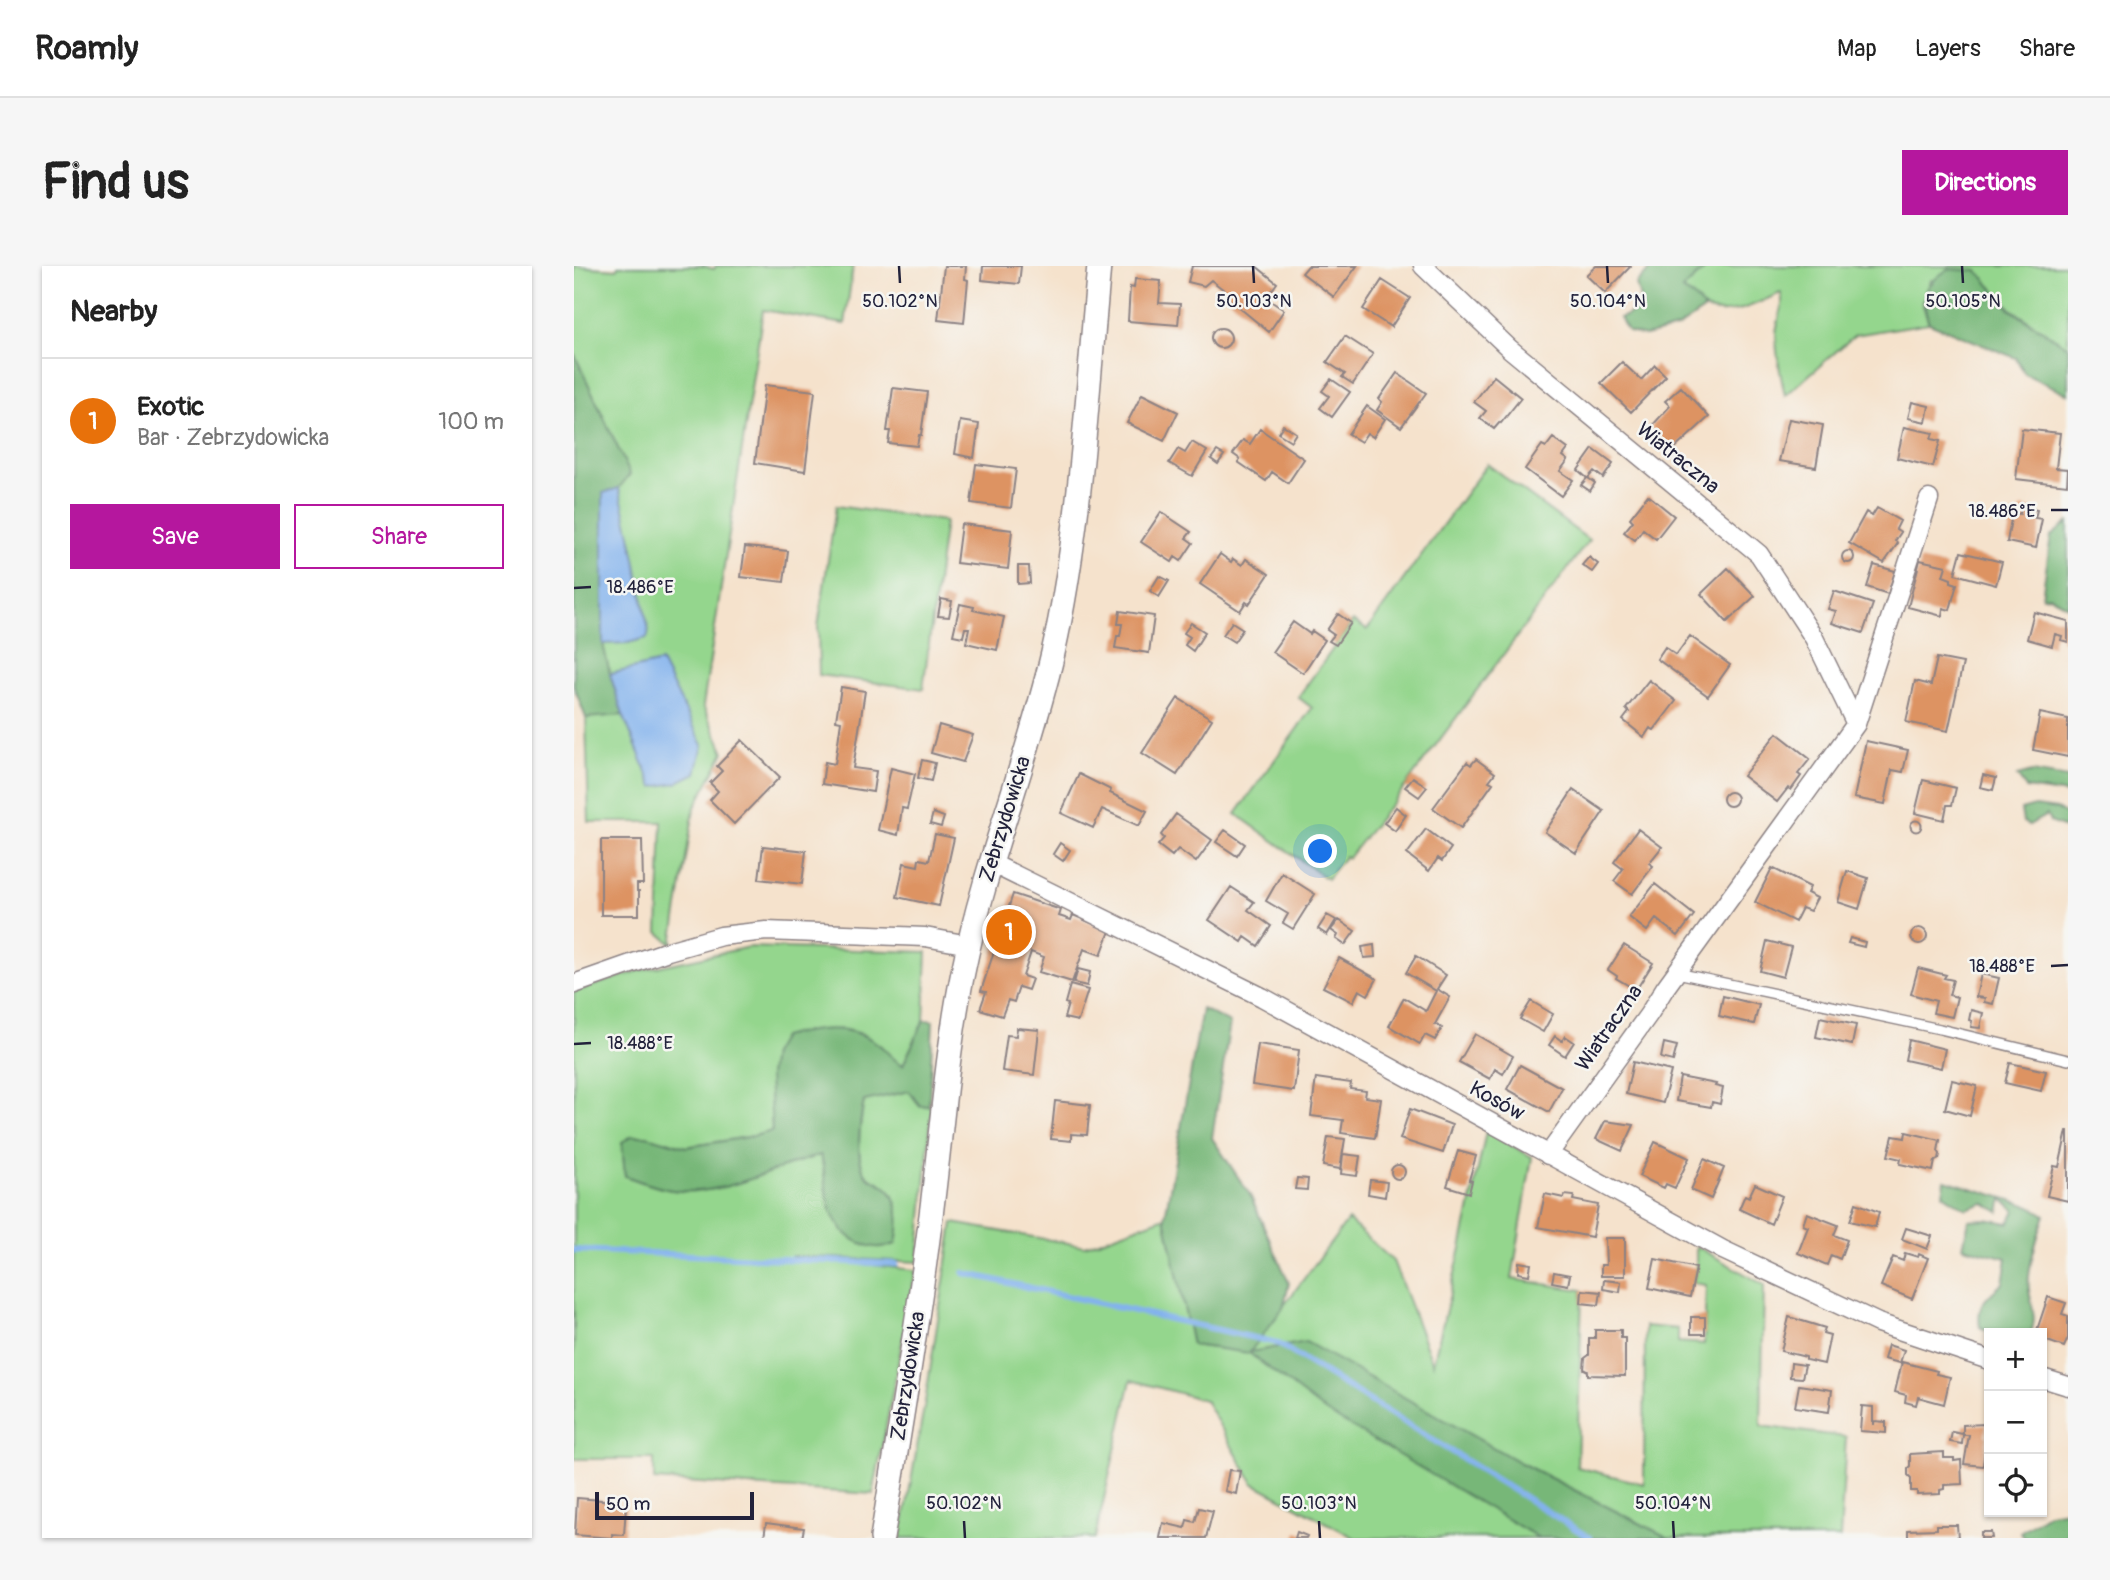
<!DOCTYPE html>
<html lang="en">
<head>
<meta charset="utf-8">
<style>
	:root { --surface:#fff; --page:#f6f6f6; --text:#222; --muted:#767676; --line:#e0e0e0; --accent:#b5179e }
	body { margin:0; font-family:Pangolin,sans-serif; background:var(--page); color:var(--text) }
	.controls { position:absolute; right:21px; bottom:21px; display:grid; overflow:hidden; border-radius:0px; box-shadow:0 2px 5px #0004 }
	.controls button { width:63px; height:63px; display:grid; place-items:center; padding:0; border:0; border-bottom:2px solid var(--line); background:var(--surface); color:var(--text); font:35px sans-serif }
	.scale { position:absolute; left:21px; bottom:18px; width:159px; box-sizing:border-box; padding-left:7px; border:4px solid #22223b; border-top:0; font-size:19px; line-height:24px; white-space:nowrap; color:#22223b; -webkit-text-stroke:5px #f6f6f2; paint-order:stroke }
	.you { position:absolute; left:747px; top:586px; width:24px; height:24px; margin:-18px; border:5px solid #fff; border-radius:50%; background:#1a73e8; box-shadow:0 0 0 10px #1a73e833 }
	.badge { display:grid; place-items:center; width:46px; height:46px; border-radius:50%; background:var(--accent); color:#fff; font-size:23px; font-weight:700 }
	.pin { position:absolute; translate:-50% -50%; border:4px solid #fff; box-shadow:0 2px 7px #0006 }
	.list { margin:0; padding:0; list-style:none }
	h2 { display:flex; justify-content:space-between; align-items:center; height:91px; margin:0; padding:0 28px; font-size:30px }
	h2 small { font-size:23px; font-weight:400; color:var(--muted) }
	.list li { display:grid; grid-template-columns:46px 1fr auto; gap:21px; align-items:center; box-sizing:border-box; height:126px; padding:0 28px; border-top:2px solid var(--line) }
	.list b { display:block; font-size:26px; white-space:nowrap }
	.list p { margin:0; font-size:23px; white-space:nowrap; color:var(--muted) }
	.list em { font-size:23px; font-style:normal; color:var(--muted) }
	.actions { display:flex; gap:14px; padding:21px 28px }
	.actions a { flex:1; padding:16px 0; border:2px solid var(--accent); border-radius:0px; text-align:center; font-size:24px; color:var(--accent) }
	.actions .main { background:var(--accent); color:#fff }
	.icon { flex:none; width:38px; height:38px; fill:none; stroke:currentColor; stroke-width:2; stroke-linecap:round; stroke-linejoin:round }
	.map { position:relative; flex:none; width:1494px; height:1272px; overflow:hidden; border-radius:0px }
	header { display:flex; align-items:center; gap:42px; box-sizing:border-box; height:98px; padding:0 35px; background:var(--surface); border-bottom:2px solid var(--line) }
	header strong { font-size:33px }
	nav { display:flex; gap:38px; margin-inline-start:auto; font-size:24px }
	.intro { display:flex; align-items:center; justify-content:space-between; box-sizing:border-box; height:168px; padding:0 42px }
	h1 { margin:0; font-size:49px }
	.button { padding:18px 32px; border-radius:0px; background:var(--accent); color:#fff; font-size:24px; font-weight:700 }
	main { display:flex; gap:42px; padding:0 42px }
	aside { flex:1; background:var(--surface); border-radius:0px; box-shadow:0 2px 5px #0004 }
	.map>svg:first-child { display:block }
	.green { fill:#94d68d; stroke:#5b7c64; stroke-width:2 }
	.forest { fill:#77b778; stroke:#4c6c5a; stroke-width:2 }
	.water { fill:#83b2ed; stroke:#526a94; stroke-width:2 }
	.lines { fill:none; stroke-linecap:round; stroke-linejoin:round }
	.stream { stroke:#83b2ed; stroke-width:6 }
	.building { fill:#dd9362 }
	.service-casing { stroke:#8c8284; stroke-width:12 }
	.minor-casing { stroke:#8c8284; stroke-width:21 }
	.tertiary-casing { stroke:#8c8284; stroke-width:26 }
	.service { stroke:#fff; stroke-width:9 }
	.minor { stroke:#fff; stroke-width:18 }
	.tertiary { stroke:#fff; stroke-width:23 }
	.ticks { fill:none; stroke:#22223b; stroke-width:2.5 }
	.labels { text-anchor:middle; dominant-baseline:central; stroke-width:5; stroke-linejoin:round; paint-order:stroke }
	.street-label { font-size:21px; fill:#22223b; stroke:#f6f6f2 }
	.ticks-label { font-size:18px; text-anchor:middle; fill:#22223b; stroke:#f6f6f2; stroke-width:5; stroke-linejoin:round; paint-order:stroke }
</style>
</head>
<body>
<header>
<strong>Roamly</strong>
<nav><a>Map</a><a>Layers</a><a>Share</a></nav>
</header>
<div class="intro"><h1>Find us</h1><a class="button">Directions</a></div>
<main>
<aside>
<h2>Nearby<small></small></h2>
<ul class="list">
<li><span class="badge" style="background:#e8710a">1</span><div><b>Exotic</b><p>Bar · Zebrzydowicka</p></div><em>100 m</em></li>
</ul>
<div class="actions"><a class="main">Save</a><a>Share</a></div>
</aside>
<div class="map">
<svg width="1494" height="1272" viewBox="0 0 1494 1272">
	<rect width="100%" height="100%" fill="#f6f6f2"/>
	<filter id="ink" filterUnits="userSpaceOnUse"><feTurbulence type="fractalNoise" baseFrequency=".0143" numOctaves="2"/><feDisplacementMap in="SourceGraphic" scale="14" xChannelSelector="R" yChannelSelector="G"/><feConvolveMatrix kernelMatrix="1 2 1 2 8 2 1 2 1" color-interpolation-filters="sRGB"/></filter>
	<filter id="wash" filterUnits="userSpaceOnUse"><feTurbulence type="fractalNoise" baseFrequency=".00686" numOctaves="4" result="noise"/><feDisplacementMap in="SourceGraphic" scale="28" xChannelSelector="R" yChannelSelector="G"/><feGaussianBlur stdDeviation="1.57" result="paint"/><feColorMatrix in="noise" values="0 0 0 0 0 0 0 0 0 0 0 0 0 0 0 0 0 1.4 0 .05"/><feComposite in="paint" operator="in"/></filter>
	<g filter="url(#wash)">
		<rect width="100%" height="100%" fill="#f5e2cc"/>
		<path class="green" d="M0 0 43 3 44 0H129L140 3 142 0H279L271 58 189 44 129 440 150 486 120 543 98 678 84 666 88 556H15L12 452 0 420Z
			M1141 0H1494V81L1437 43 1418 21 1357 14 1348 37 1355 57 1281 69 1211 130C1207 110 1202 90 1202 70 1202 53 1211 45 1207 27 1184 36 1160 52 1134 44 1126 41 1116 29 1108 24L1131 3Z
			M913 198 1015 274 826 527 774 592 771 590 753 613 662 548 738 442 724 431 779 355 793 364Z
			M262 240 371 255 349 423 245 409 244 361Z
			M175 681 353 686 350 754 329 799 318 794 307 780 289 768 267 763 198 788 196 821 198 865 180 870 111 881 94 875 48 876 51 910C66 915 83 922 99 924 150 932 199 901 247 889L255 940 264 958 324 946C321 935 318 924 308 918 304 915 297 913 294 910 279 895 287 853 290 835L335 825 346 840H358L344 996 217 990 342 1004 299 1228 80 1214V1193H0V726L64 705Z
			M912 865 958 891 938 1013 1008 1024 1003 1201 1070 1218 1071 1060 1104 1063V1076L1130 1078 1132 1019 1119 1017 1122 1002V980L1190 1019 1187 1160 1272 1171 1266 1272H781L679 1217 631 1134 557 1114 521 1272H327L352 1130 379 957 511 980 591 951 618 1079 675 1086 774 954 819 995 859 1098 888 978Z"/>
		<path class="forest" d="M1079 0H1141L1131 3 1108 24 1119 30 1131 43 1103 62 1071 70 1054 66 1046 52 1062 45 1066 33 1062 18Z
			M1374 3 1404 5 1437 44 1494 81V128L1451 108 1442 92 1355 57C1346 29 1350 19 1374 3Z
			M0 87 56 208 45 222 29 228V378L36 408 49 449 12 452 0 420Z
			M1494 256V340L1475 330 1468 331 1477 270Z
			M1458 506 1494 512V528L1452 522 1443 510Z
			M1461 540 1483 543 1494 550V563L1476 556 1473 549 1455 559 1449 556 1447 544Z
			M628 743 656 757 638 872 676 929 715 1017 709 1042 676 1086 732 1076 947 1197 1095 1272H965L752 1146 675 1087 618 1079 591 951Z
			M350 754 359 755 355 839 346 840 335 825 290 835C286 853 280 895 293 910 298 915 307 916 312 921 327 936 326 959 322 978 291 989 264 969 255 939 250 923 252 905 247 889 198 901 150 932 98 924 83 922 66 915 51 910L48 876 58 870H73L112 881 180 870 198 865 195 809 198 788 208 771C241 762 276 757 304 778 314 785 317 793 329 799Z
			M1371 914 1456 940 1471 949C1464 969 1452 1004 1455 1024 1457 1038 1464 1055 1456 1067H1417L1406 1061C1402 1038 1413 1031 1429 1017L1433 992 1389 981 1395 954 1412 953 1435 957 1441 944 1428 933 1425 946 1410 937 1392 943 1369 928Z
			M1494 1244V1272H1450L1446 1266 1475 1247Z"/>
		<path class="water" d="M45 222C55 263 64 304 71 346 72 356 77 362 73 372L54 377 29 378V227Z
			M87 396 129 479 122 507 102 517 79 521 49 449 36 408Z"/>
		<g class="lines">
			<path class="stream" d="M0 984 322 998
				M390 1007 703 1077 1016 1272"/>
		</g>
		<g id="blocks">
			<path class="building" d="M370 0H392L391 13 394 14 390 57 364 54Z
				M409 0H447L445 18 408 14Z
				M618 0H682L703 17 692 32 710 44 695 66 651 30 654 27 637 14 630 20 614 16Z
				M734 0H783L760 31 728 7Z
				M1022 0H1057L1031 27 1012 9Z
				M561 13 587 15 585 37 606 38 604 59 554 55 556 21 560 22Z
				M808 14 836 32 817 61 789 43Z
				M637 72a10 10 0 1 1 20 0a10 10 0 1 1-20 0Z
				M771 70 799 88 779 118 768 111 771 108 753 96Z
				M1048 96 1067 114 1081 99 1092 110 1057 146 1027 117Z
				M823 107 852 127 827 161 803 144 808 136 805 133Z
				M920 110 947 132 927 157 926 156 920 163 906 152 912 145 900 136Z
				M757 113 776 126 758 151 746 142 755 130 748 125Z
				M191 119 241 125 231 205 181 197Z
				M1107 121 1135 151 1098 185 1077 161 1096 140 1091 135Z
				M319 122 353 126 347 169H345L343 180 314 177 316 165H313Z
				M568 128 604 146 590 175 553 157Z
				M1338 136 1355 140 1352 156 1334 152Z
				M793 140 811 153 799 171 793 167 787 176 774 168Z
				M1215 153 1249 159 1242 201 1205 195Z
				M386 155 405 158 400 192 381 188Z
				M709 159 722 167 717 175 704 167Z
				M1330 161 1359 167 1357 173 1366 175 1359 201 1323 192Z
				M686 163 730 193 714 217 698 206 692 215 664 196 666 193 659 188 669 174 676 178Z
				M1448 163 1486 167 1482 202 1494 203 1493 219 1442 213Z
				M979 172 994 183 989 190 994 194 986 205 999 214 987 230 951 203 968 179 972 181Z
				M618 176 633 185 618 210 595 197 604 183 611 187Z
				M1019 183 1039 198 1029 212 1020 205 1014 212 1021 217 1016 225 1007 219 1013 212 1004 204Z
				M643 185 650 189 644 198 637 193Z
				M402 198 442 203 437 242 397 237Z
				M1074 229 1100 250 1082 273 1069 263 1061 274 1050 266 1059 255 1056 252Z
				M1447 241 1463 244 1461 252 1468 253 1462 282 1433 276 1438 247 1446 248Z
				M1303 242 1326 255 1322 263 1327 266 1321 275 1324 277 1310 297 1275 277 1292 246 1298 250Z
				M587 246 617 266 612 272 619 277 607 295 601 291 598 296 567 276Z
				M387 258 438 264 434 303 382 297Z
				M171 281 214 285 210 316 167 311Z
				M1268 291a6 6 0 1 1 12 0a6 6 0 1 1-12 0Z
				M1387 286 1428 296 1422 319 1381 308Z
				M646 288 657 296 659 293 668 299 672 293 695 308 675 338 672 336 666 345 626 318Z
				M1015 291 1024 298 1018 306 1008 299Z
				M1346 294 1372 300 1369 310 1377 313V316L1383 318 1376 344 1369 342 1368 350 1334 341Z
				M1300 299 1321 305 1314 328 1293 321Z
				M444 300H455L456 317 444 318Z
				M1154 302 1181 330 1153 356 1127 328Z
				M585 310 595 315 585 331 576 325Z
				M1260 325 1299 338 1289 367 1258 357 1262 345 1254 343Z
				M367 333 378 335 375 351 364 350Z
				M386 338 400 341 399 344 430 351 423 384 392 377 395 362H391L389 371 379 369Z
				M546 345 580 350 575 387 541 382 543 370H546L548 358H544Z
				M1460 346 1494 355V376L1487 374 1488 370 1481 368 1478 380 1453 373Z
				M764 348 777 357 762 379 755 375 760 369 753 364Z
				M658 356 669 363 660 376 649 369Z
				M719 356 736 368 738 365 751 374 729 407 698 386Z
				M617 357 631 366 619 385 611 379 616 371 610 367Z
				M1116 370 1156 399 1134 430 1083 393 1091 381 1102 389Z
				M1363 392 1389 397 1374 465 1332 456 1341 415 1357 419Z
				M1075 414 1102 435 1080 464 1076 462 1070 471 1049 454 1055 446 1052 443Z
				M267 421 291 425 279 502 302 505 299 526 248 518 251 496 261 498 267 455 262 454Z
				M604 432 638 453 603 509 568 487Z
				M1466 447 1494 453V491L1459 484Z
				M365 459 399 469 389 496 357 487Z
				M1203 467 1236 493 1224 508 1227 510 1217 524 1214 522 1203 536 1169 510Z
				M168 474 206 511 160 558 136 534 144 525 136 517 148 505 143 500Z
				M1292 475 1334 484 1329 506 1318 504 1311 538 1280 532Z
				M902 493 921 507 915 515 919 517 887 562 859 542 893 496 897 499Z
				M348 494 361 497 357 515 344 512Z
				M317 502 341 508 333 543 328 542 324 569 304 564Z
				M505 508 537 524 536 527 573 545 565 560 528 543 519 562 487 547Z
				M1409 509 1422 512 1419 524 1406 521Z
				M839 511 853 521 845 531 831 521Z
				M1349 514 1382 522 1378 539H1373L1370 554 1341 547Z
				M999 524 1030 545 1002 587 971 566Z
				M1149 533a7 7 0 1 1 14 0a7 7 0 1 1-14 0Z
				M822 541 832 549 821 565 810 557Z
				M359 547 370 551 367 561 356 558Z
				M602 548 638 574 622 596 604 583 598 590 584 579 590 572 587 569Z
				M1336.5 560a5.5 5.5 0 1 1 11 0a5.5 5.5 0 1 1-11 0Z
				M852 563 877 582 868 595 864 592 855 605 833 588Z
				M1064 563 1088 581 1075 597 1079 600 1058 628 1040 615 1049 603 1040 596Z
				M651 564 671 578 663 590 642 576Z
				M361 568 380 572 365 640 323 631 330 597 344 600 345 593 355 595Z
				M27 574H68L69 618H63V625H65V649H27Z
				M486 577 496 584 489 595 479 588Z
				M189 580 232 585 228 618 185 613Z
				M1198 602 1236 621 1233 627 1243 632 1236 645 1228 642 1221 656 1181 636Z
				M1273 605 1294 612 1285 643 1264 636Z
				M708 607 741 628 719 663 709 657 714 648 692 635Z
				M1081 618 1120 649 1104 670 1082 653 1073 665 1055 651Z
				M657 621 680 636 674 644 697 660 684 680 671 671 668 676 635 654Z
				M439 628 487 644 485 650 497 654 499 649 536 665 527 689 510 683 498 716 465 706 470 691 457 686 449 710 458 713 454 724 445 721 440 736 434 734 428 750 406 743 412 726 407 725Z
				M753 649 762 654 753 669 744 663Z
				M765 654 781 665 771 679 762 673 764 669 757 664Z
				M1337 670a8 8 0 1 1 16 0a8 8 0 1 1-16 0Z
				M1276 672 1291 676 1290 681 1274 677Z
				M1193 675 1217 681 1209 711 1186 705Z
				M800 679 801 691 790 692 788 681Z
				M1050 679 1079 697 1062 724 1042 712 1043 710 1034 704Z
				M842 690 872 709 863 723 876 731 861 758 868 762 861 774 851 769 846 778 815 760 830 732 852 745 862 725 832 707Z
				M765 692 803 713 794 729 785 724 779 736 749 721Z
				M1344 702 1372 709 1370 712 1379 714 1375 729 1383 731 1378 751 1359 747 1362 735 1337 728Z
				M504 703 516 706 513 720 500 717Z
				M1407 708 1425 712 1419 738 1410 736 1411 732 1402 731Z
				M496 719 514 724 504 755 490 752 494 738 491 737Z
				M1149 730 1185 739 1180 758 1145 750Z
				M957 735 979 748 969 766 946 753Z
				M1397 744 1409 747 1406 762 1397 761 1398 755 1395 754Z
				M1246 751 1282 759 1278 779 1242 771Z
				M443 762 465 764 460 809 428 805 433 769 442 770Z
				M901 768 939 790 929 808 921 803 916 813 885 796Z
				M981 770 988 775 991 770 1000 776 991 790 975 779Z
				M1335 774 1371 783 1367 802 1331 794Z
				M1090 777 1103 780 1099 795 1087 792Z
				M684 778 725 784 720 825 678 819Z
				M1059 796 1097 805 1089 837 1052 828Z
				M1436 797 1472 805 1467 825 1431 817Z
				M946 799 988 822 975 846 933 823Z
				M1106 811 1142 818 1141 820 1149 822 1146 838 1138 836 1137 841 1102 835Z
				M742 812 777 817 776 823 792 825 791 831 807 833 801 872 767 867 769 854 737 850Z
				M1378 814 1403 820 1396 850 1371 843Z
				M481 835 516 839 513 869 497 868V875L477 873Z
				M836 843 878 859 869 887 826 873Z
				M1031 855 1060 859 1048 885 1022 873Z
				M1493 865H1494V935L1473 930 1480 900 1485 901Z
				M1332 866 1366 874 1364 885 1366 888 1365 893 1361 895 1359 905 1326 898 1327 893 1314 890 1319 870 1331 872Z
				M754 871 771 873 766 903 749 900Z
				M1081 876 1115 892 1101 922 1092 918 1090 922 1065 910Z
				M884 885 902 890 895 914 898 915 895 927 873 920Z
				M769 888 786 890 783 910 767 908Z
				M1130 893 1150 902 1137 933 1117 924Z
				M817 906a7 7 0 1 1 14 0a7 7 0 1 1-14 0Z
				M723 912 734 913 733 924 721 923Z
				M796 914 813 916 811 931 794 928Z
				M1181 918 1208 930 1197 958 1165 943 1171 929 1175 931Z
				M971 928 990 932 991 929 1000 930 999 934 1024 939 1018 971 964 961Z
				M1282 937 1305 946 1301 961 1276 955Z
				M1233 947 1264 959 1260 969 1273 974 1266 993 1257 989 1253 999 1224 987 1234 961 1229 959Z
				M1332 962 1358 970 1353 983 1328 973Z
				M1031 972H1051V1010H1027V999H1032Z
				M1331 987 1344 991 1345 988 1354 992 1338 1033 1307 1020 1319 991 1329 995Z
				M1081 993 1122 1002 1116 1031 1075 1022Z
				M945 996 957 998 955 1009 944 1007Z
				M980 1006 996 1009 994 1019 978 1016Z
				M1030 1014 1047 1016 1046 1026 1029 1023Z
				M1008 1024 1027 1026 1025 1039 1007 1037Z
				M1474 1031 1492 1037 1488 1048 1494 1050V1072L1490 1081 1468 1073V1067H1462Z
				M1117 1051H1131V1068H1117Z
				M1215 1051 1251 1062 1249 1067 1256 1069 1250 1098 1232 1094V1091L1207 1085Z
				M1021 1064H1047V1072H1051V1110L1014 1109V1105L1010 1103 1011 1092 1015 1089V1072H1021Z
				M1314 1079 1330 1084 1326 1097 1310 1093Z
				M1328 1096 1363 1105 1362 1108 1376 1111 1370 1138 1344 1131 1342 1139 1331 1136 1332 1129 1321 1126Z
				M1217 1097 1231 1099 1228 1112 1216 1111Z
				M1225 1119 1258 1124 1255 1146 1221 1141Z
				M1288 1140 1299 1141V1158H1300V1155L1312 1156V1167L1286 1165Z
				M1412 1158 1411 1170H1413L1409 1200 1390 1198 1395 1169H1389L1388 1178 1376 1176 1378 1166 1389 1168V1159Z
				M1370 1186V1192H1380V1195L1387 1194 1388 1218 1370 1219V1223L1366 1224V1228L1343 1229V1225H1337V1212L1334 1209V1202L1336 1200V1188Z
				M655 1204 666 1205 662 1228 651 1225Z
				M3 1232 40 1235V1239L52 1240 50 1269 38 1268V1272L1 1269Z
				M625 1242 639 1245 632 1272H586L589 1257 611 1262 613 1254 621 1256Z
				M192 1257 230 1262 228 1272H190Z
				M1363 1259H1383L1384 1272H1334V1264L1363 1263Z
				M723 1266 733 1270 732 1272H721Z
				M1407 1266H1417L1418 1272H1407Z"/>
		</g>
	</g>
	<g filter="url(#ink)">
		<use href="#blocks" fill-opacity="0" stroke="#8c8284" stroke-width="2"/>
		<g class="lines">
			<g class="service-casing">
				<path id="service" d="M1103 707 1366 763 1494 794"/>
			</g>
			<g class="minor-casing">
				<path id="minor" d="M849 0 936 83 1185 288 1240 372 1282 458
					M417 597 688 731 1149 984 1304 1057 1415 1094
					M0 718 94 685 147 670 192 665 351 671 395 679
					M974 889 1075 748 1091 722 1282 458 1355 233
					M1468 1112 1494 1120"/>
			</g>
			<g class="tertiary-casing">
				<path id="tertiary" d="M308 1272C325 1167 343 1063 356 957 367 874 372 789 389 706 411 597 454 495 479 387 507 263 513 127 525 0"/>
			</g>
			<use href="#service" class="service"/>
			<use href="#minor" class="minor"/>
			<use href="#tertiary" class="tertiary"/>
		</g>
	</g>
	<path class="ticks" d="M325 0 326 17M679 0 680 17M1033 0 1034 17M1388 0 1389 17M1477 244H1494M0 322 17 321M1477 700 1494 699M0 778 17 777M390 1255 391 1272M745 1255 746 1272M1099 1255 1100 1272"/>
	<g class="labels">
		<g class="street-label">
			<text transform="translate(1104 192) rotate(39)">Wiatraczna</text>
			<text transform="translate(431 553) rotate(-73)">Zebrzydowicka</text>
			<text transform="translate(1035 762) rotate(-55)">Wiatraczna</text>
			<text transform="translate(923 835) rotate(29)">Kosów</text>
			<text transform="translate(334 1110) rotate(-81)">Zebrzydowicka</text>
		</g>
	</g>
	<g class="ticks-label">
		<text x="1034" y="41">50.104°N</text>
		<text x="326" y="41">50.102°N</text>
		<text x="680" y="41">50.103°N</text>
		<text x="1389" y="41">50.105°N</text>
		<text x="1428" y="251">18.486°E</text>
		<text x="66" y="327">18.486°E</text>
		<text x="1428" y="706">18.488°E</text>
		<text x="66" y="783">18.488°E</text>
		<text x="390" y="1243">50.102°N</text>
		<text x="745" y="1243">50.103°N</text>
		<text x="1099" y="1243">50.104°N</text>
	</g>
</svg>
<div class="controls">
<button>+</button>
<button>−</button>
<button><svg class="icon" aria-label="locate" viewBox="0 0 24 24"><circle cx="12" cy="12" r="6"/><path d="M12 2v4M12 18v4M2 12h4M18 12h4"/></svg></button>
</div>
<div class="scale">50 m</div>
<div class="you"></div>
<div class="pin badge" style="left:435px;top:666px;background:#e8710a">1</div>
</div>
</main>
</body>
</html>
